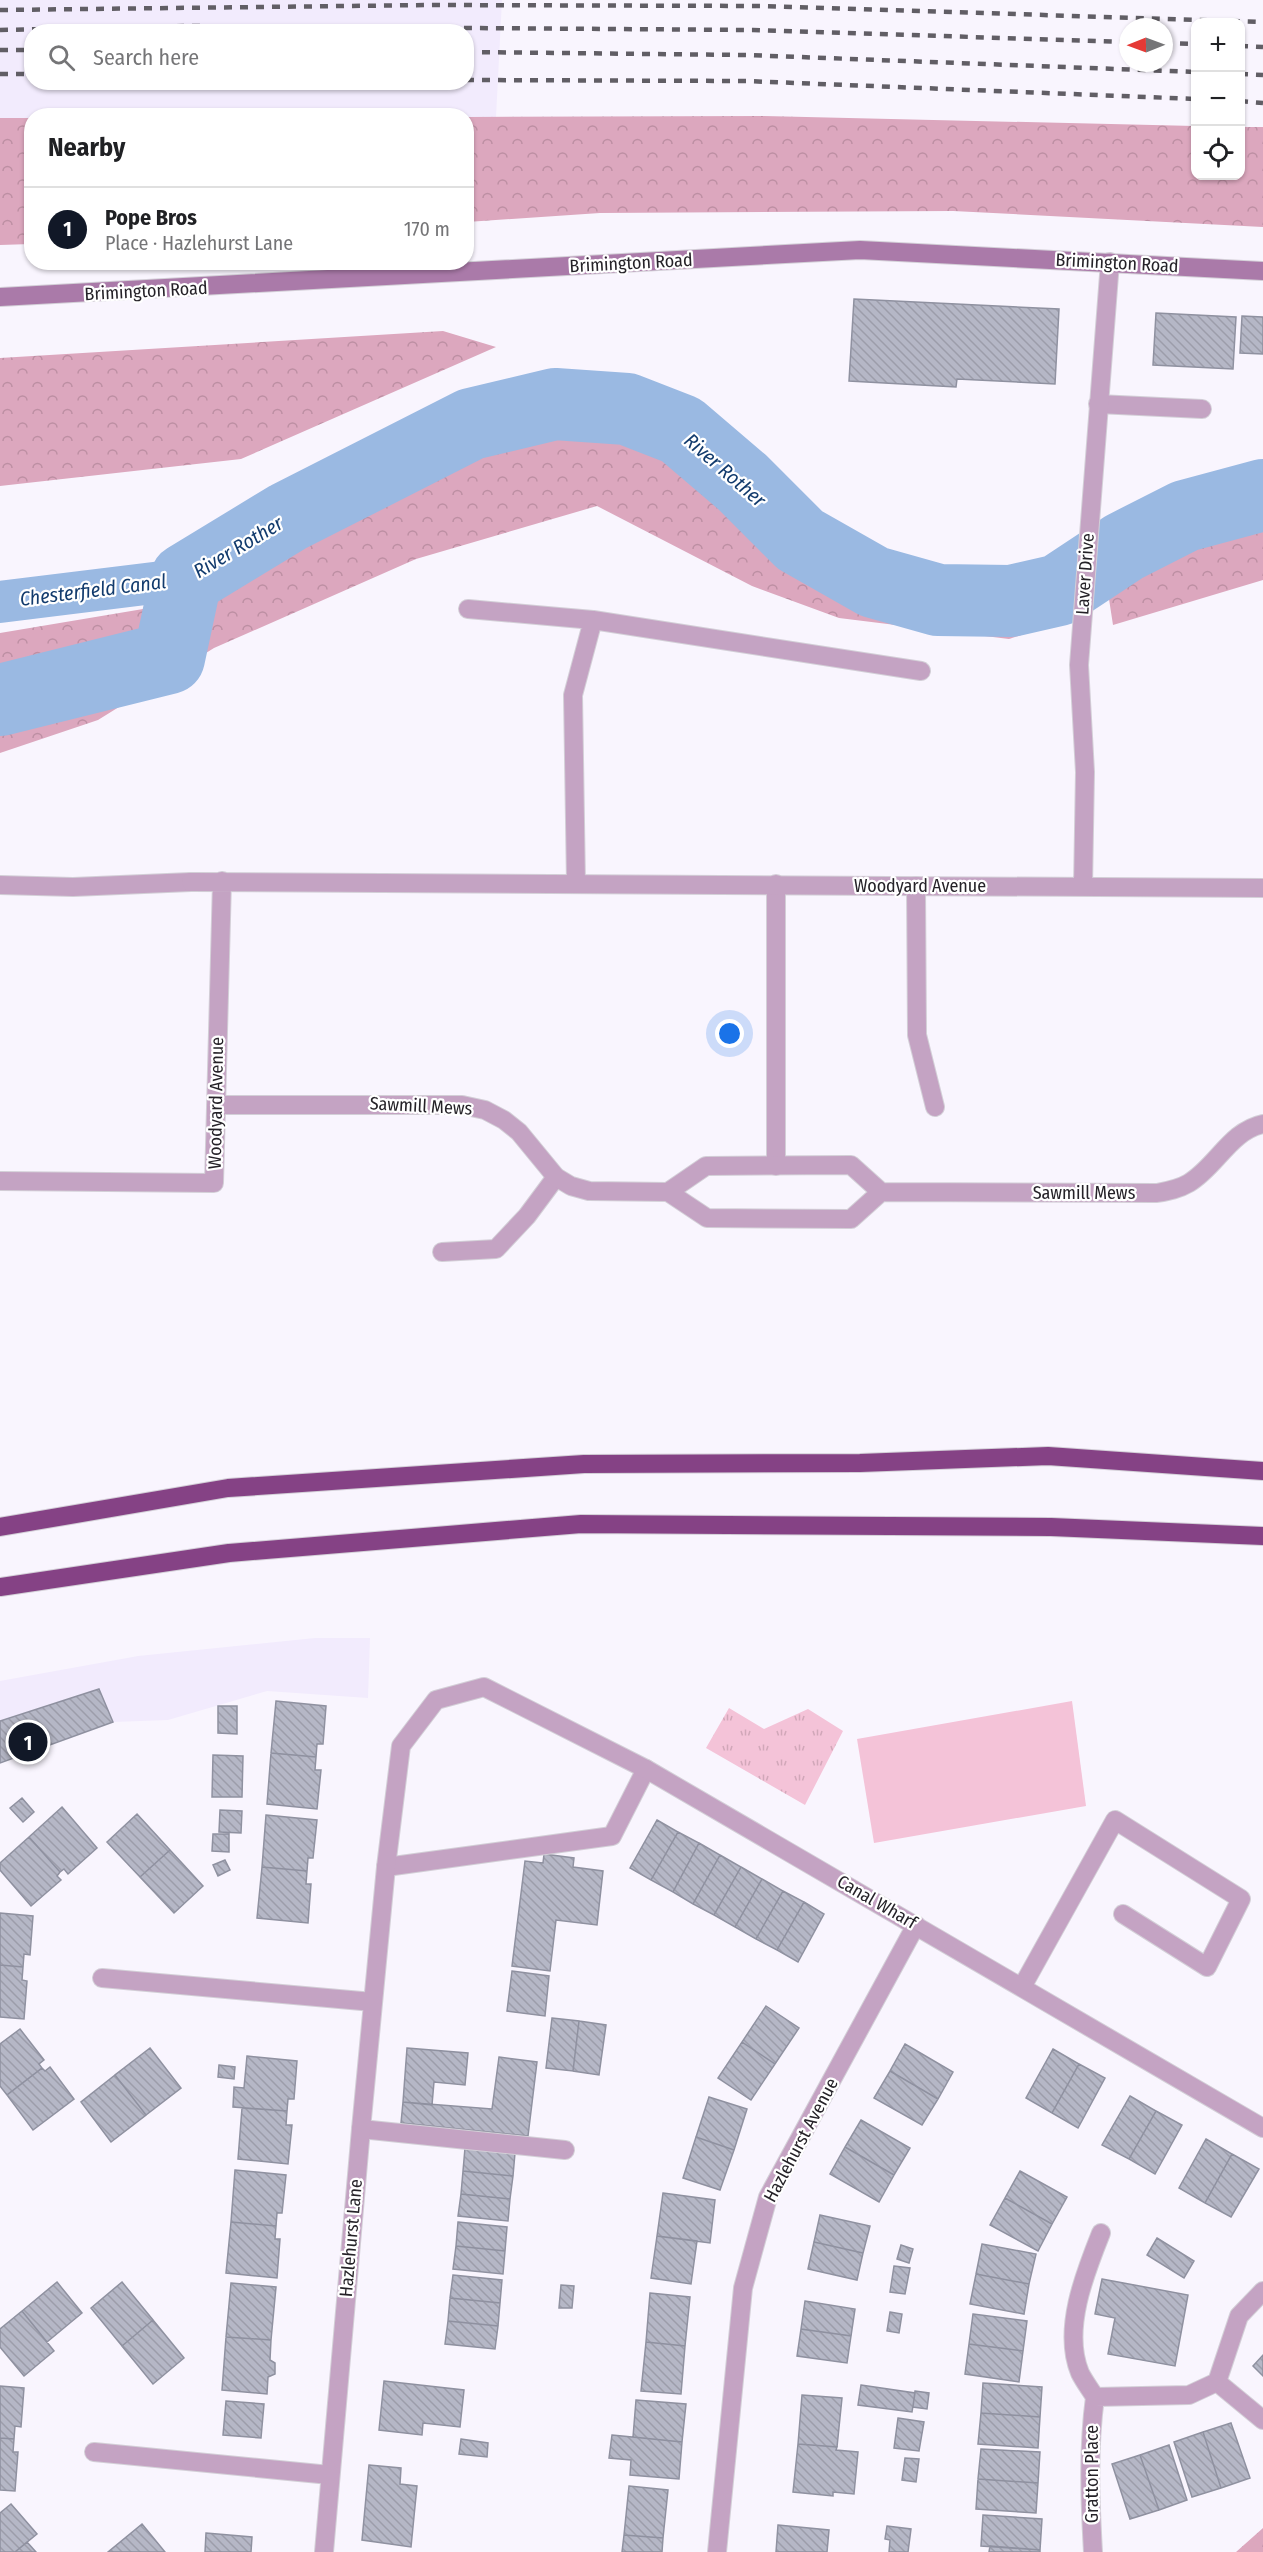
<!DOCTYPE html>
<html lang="en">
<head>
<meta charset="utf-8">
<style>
	:root { --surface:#fff; --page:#f6f6f6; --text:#202124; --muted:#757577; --line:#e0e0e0; --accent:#111827 }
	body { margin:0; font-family:"Fira Sans Condensed",sans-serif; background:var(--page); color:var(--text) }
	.controls { position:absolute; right:18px; top:18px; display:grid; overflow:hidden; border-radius:12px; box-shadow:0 2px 4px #0004 }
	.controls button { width:54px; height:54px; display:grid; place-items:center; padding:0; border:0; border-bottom:2px solid var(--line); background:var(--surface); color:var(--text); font:30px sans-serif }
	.compass { position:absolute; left:1119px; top:18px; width:54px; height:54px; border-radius:50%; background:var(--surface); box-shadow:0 2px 4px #0004; rotate:269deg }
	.you { position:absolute; left:730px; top:1034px; width:21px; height:21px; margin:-15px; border:4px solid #fff; border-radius:50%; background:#1a73e8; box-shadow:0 0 0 9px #1a73e833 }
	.badge { display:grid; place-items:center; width:39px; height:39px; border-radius:50%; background:var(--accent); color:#fff; font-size:20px; font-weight:700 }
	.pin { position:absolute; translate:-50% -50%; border:3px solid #fff; box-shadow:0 2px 6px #0006 }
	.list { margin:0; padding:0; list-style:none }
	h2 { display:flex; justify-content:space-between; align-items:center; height:78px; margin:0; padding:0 24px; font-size:26px }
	h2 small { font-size:20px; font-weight:400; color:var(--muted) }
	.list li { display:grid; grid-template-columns:39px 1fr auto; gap:18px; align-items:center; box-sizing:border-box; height:84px; padding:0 24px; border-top:2px solid var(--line) }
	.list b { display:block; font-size:22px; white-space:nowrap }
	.list p { margin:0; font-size:20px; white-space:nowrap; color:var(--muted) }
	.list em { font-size:20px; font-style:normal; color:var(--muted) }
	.icon { flex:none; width:33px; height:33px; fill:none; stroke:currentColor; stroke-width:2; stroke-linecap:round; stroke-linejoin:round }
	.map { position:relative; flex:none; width:1263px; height:2552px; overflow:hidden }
	.search { position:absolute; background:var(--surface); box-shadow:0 2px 4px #0004; left:24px; top:24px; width:450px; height:66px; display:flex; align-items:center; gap:15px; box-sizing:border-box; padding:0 21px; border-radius:24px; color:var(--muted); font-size:22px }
	.panel { position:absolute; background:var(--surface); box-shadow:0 2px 4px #0004; left:24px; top:108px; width:450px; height:162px; border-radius:24px }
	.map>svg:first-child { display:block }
	.built { fill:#f2ebfd; fill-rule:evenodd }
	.grass { fill:#f4c3d8 }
	.forest { fill:url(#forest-crowns) }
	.park { fill:url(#park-tufts) }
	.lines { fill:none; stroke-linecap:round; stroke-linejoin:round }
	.canal { stroke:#9ab9e2; stroke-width:42 }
	.river { stroke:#9ab9e2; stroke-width:72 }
	.building { fill:url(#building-back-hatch); stroke:#8f91a0; stroke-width:1.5 }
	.lane-casing { stroke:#d3cfd7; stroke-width:20 }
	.street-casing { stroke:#d3cfd7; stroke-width:20 }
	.secondary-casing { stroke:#d3cfd7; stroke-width:20 }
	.highway-casing { stroke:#d3cfd7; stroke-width:20 }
	.lane { stroke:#c4a3c3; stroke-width:18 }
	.street { stroke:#c4a3c3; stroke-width:18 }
	.secondary { stroke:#aa7aa9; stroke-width:18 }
	.highway { stroke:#854285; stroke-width:18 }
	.rail { stroke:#615e65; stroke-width:4.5; stroke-dasharray:8 8; stroke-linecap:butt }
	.labels { text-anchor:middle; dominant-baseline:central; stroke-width:4.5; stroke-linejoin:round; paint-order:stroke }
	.street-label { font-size:18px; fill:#252228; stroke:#fff }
	.water-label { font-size:20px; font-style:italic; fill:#123b6d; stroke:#fff }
</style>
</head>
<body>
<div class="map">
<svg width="1263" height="2552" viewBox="0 0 1263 2552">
	<defs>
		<pattern id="forest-crowns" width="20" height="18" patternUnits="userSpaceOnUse" patternTransform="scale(1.5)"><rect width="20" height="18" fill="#dca7be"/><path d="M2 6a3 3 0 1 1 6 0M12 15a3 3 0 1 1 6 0" fill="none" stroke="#bd8fa3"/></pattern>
		<pattern id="park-tufts" width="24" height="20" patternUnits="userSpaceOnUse" patternTransform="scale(1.5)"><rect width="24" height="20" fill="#f4c3d8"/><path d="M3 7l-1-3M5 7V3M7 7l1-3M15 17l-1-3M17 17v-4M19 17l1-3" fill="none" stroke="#d1a7b9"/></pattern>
		<pattern id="building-back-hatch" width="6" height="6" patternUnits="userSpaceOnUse" patternTransform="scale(1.5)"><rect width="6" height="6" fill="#b5b7c6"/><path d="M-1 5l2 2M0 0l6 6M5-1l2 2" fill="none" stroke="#9c9daa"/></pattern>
	</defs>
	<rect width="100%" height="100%" fill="#f9f5fe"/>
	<path class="built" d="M0 0H502L496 117 32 116 31 118H0ZM32 32H466V82H32Z
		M315 1638H370L368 1698 267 1691 168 1720 113 1722 0 1763V1681L138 1656Z"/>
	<path class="grass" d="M1072 1701 1086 1806 874 1843 857 1739Z"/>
	<path class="forest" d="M764 116 1195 126 1196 176H1240L1241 127H1263V227L953 211 600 213 467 222V117Z
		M0 118H31V244L0 245Z
		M443 331 496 347 241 459 0 486V358Z
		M547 426 663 448 777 547 897 613 1048 610 1052 625 1009 639 839 618 752 586 597 506 416 559 214 648 98 720 0 753V633L155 607 384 487Z
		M1263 511V580L1113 625 1107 586 1180 537Z
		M1263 2528V2552H1236Z"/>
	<path class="park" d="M729 1708 764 1729 808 1709 843 1731 805 1805 706 1748Z"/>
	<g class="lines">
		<path class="canal" d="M0 602 186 579"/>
		<path class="river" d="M0 700 169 658 186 579 288 517 471 424 555 404 627 409 681 430 742 482 800 540 874 582 938 600 1011 601 1059 590 1124 547 1185 516 1263 495"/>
	</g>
	<path class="building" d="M854 299 1059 309 1055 384 957 379 956 387 849 381Z
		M1156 313 1236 317 1233 369 1153 365Z
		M1242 316 1263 317V354L1240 353Z
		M99 1689 113 1722 0 1763V1721Z
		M276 1701 326 1706 323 1744H317L316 1757 271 1753Z
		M218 1706H237V1734L218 1733Z
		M271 1753 316 1757 315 1770H321L317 1809 267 1804Z
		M213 1755 243 1756 242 1797H212Z
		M22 1798 34 1812 23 1822 10 1808Z
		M62 1807 97 1848 68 1874 64 1869 60 1872 29 1837Z
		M220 1810 242 1811 241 1833 219 1832Z
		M137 1814 170 1850 140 1877 107 1842Z
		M266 1815 317 1820 313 1858H308L307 1871 262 1867Z
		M657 1820 678 1832 651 1880 630 1868Z
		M678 1832 699 1843 673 1892 651 1880Z
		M213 1834H229V1852L212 1851Z
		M29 1837 60 1872 57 1876 61 1880 31 1906 0 1870V1863Z
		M699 1843 720 1855 693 1904 673 1892Z
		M170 1850 203 1886 174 1913 140 1877Z
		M544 1854 574 1858 573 1867 603 1871 597 1925 556 1920 550 1971 512 1966 525 1861 543 1863Z
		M720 1855 741 1867 714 1915 693 1904Z
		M225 1860 230 1870 218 1876 213 1865Z
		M262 1867 307 1871 306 1884H311L308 1923 257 1918Z
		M741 1867 762 1879 735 1927 714 1915Z
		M762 1879 783 1891 756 1939 735 1927Z
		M783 1891 804 1902 777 1950 756 1939Z
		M804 1902 824 1914 798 1962 777 1950Z
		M0 1913 33 1916 30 1955 24 1954 23 1967 0 1965Z
		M0 1965 23 1967 22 1980 27 1981 24 2019 0 2017Z
		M512 1971 549 1976 545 2016 507 2011Z
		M766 2006 799 2028 775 2064 742 2042Z
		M552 2018 579 2021 573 2071 546 2068Z
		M579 2021 606 2025 599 2075 573 2071Z
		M20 2029 44 2060 39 2064 42 2068 7 2095 0 2086V2044Z
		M742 2042 775 2064 751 2100 718 2078Z
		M905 2044 953 2072 938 2099 890 2071Z
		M150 2048 181 2088 146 2115 115 2075Z
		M407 2048 468 2053 465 2085 434 2082 432 2105 403 2102Z
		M1053 2049 1079 2064 1052 2113 1026 2098Z
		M247 2056 297 2061 294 2099H288L287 2111 233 2107 234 2087 244 2088Z
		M499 2057 537 2062 528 2136 401 2123 403 2102 492 2109Z
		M1079 2064 1105 2078 1078 2128 1052 2113Z
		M219 2065 235 2067 234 2079 218 2077Z
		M50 2067 74 2099 33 2130 7 2095 42 2068 45 2071Z
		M890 2071 938 2099 922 2125 874 2098Z
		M115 2075 146 2115 111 2142 81 2102Z
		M1130 2096 1156 2111 1129 2159 1102 2145Z
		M709 2097 747 2109 734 2150 696 2137Z
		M242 2108 287 2111 286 2125H292L288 2164 238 2159Z
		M1156 2111 1182 2125 1155 2174 1129 2159Z
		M861 2120 910 2148 894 2175 845 2147Z
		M696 2137 734 2150 720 2190 683 2178Z
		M1206 2139 1232 2154 1205 2203 1179 2188Z
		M845 2147 894 2175 879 2202 830 2174Z
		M465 2148 515 2153 513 2176 463 2171Z
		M1232 2154 1259 2169 1231 2217 1205 2203Z
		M235 2170 286 2175 282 2213H277L276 2226 231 2222Z
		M463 2171 513 2176 510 2199 461 2194Z
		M1020 2171 1067 2197 1052 2224 1005 2198Z
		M663 2193 715 2200 710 2243 657 2236Z
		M461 2194 510 2199 508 2221 458 2216Z
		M1005 2198 1052 2224 1038 2251 990 2225Z
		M820 2215 870 2226 863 2253 814 2242Z
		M231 2222 276 2226 275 2239H280L277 2278 226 2273Z
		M458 2222 507 2227 505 2251 456 2246Z
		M657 2236 697 2241 691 2284 651 2278Z
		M1157 2238 1194 2261 1184 2278 1147 2255Z
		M814 2242 863 2253 857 2280 808 2269Z
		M982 2244 1036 2254 1029 2284 976 2274Z
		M901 2245 913 2249 909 2263 897 2259Z
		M456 2246 505 2251 503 2274 453 2269Z
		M894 2266 910 2268 905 2294 890 2292Z
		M976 2274 1029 2284 1024 2314 970 2304Z
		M453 2275 502 2280 500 2303 450 2298Z
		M1102 2279 1188 2295 1175 2366 1108 2354 1115 2318 1095 2314Z
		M57 2282 82 2313 47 2342 22 2311Z
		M122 2282 153 2320 122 2346 91 2308Z
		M231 2283 276 2287 271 2340 226 2337Z
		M561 2285 574 2286 572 2308H559Z
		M650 2293 690 2297 685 2346 646 2342Z
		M450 2298 500 2303 498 2326 448 2321Z
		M805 2301 855 2309 851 2336 801 2329Z
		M22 2311 54 2351 24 2376 0 2347V2329Z
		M890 2312 902 2314 899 2333 887 2331Z
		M973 2314 1027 2321 1023 2351 969 2344Z
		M153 2320 184 2358 153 2384 122 2346Z
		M448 2321 498 2326 495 2349 445 2344Z
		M801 2329 851 2336 847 2363 797 2356Z
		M226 2337 271 2340 270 2360 275 2363V2374L268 2377 267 2394 222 2390Z
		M646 2342 685 2346 681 2394 641 2391Z
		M969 2344 1023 2351 1019 2382 965 2374Z
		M1263 2355V2376L1253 2366Z
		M384 2381 464 2390 460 2427 423 2423 422 2435 379 2430Z
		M983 2383 1042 2387 1040 2417 981 2413Z
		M861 2385 915 2393 912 2412 858 2405Z
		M0 2386 24 2388 21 2427 15 2426 14 2439 0 2438Z
		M915 2391 929 2393 927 2409 913 2407Z
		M802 2395 842 2398 837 2447 798 2444Z
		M636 2400 686 2404 682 2442 633 2437Z
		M226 2401 264 2404 261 2438 223 2435Z
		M981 2413 1040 2417 1038 2448 978 2444Z
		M898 2418 924 2422 919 2451 894 2448Z
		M1231 2423 1250 2478 1221 2488 1203 2432Z
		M1203 2432 1221 2488 1192 2497 1174 2442Z
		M612 2435 682 2442 679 2479 630 2475 631 2460 609 2458Z
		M0 2438 14 2439 13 2452H18L15 2491 0 2490Z
		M461 2439 488 2443 487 2457 459 2454Z
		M798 2444 837 2447 836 2450 858 2452 854 2494 833 2492V2496L793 2492Z
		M1169 2445 1187 2500 1159 2510 1140 2455Z
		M981 2449 1040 2452 1038 2483 978 2479Z
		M1140 2455 1159 2510 1130 2519 1112 2464Z
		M905 2458 919 2459 916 2482 902 2480Z
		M369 2465 401 2468 400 2484 417 2486 411 2547 362 2540Z
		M978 2479 1038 2483 1036 2513 976 2509Z
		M629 2486 668 2490 663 2538 624 2535Z
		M11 2504 37 2534 15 2552H0V2513Z
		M983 2515 1042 2519 1040 2550 981 2546Z
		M142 2524 165 2552H108Z
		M778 2525 829 2530 827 2552H776Z
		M887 2526 911 2529 908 2552H889L890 2540 885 2539Z
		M206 2533 252 2537 251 2552H205Z
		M624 2535 663 2538 662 2552H622Z
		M27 2542 36 2552H15Z
		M990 2546 1040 2550V2552H989Z"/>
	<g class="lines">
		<g class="lane-casing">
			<path id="lane" d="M1098 404 1202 409
				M776 884V1166
				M0 885 73 887 191 882
				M916 886 917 1035 935 1107
				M442 1252 496 1249 527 1216 556 1177
				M386 1867 612 1836 646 1769
				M1022 1987 1115 1820 1241 1899 1207 1967 1123 1914
				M361 2129 565 2150"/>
		</g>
		<g class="street-casing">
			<path id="street" d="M468 609 593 620
				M191 882 1263 888
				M576 884 573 695 593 620 921 671
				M1083 887 1085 772 1079 665 1110 262
				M216 1105H462L485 1110 504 1120 519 1132 556 1177 571 1186 589 1191 668 1192 707 1218 851 1219 881 1192
				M0 1181 214 1183 222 881
				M668 1192 706 1166 851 1165 881 1192 1157 1193C1168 1191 1179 1189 1189 1183 1217 1166 1230 1131 1263 1124
				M102 1978 373 2002
				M1217 2382 1263 2420
				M1095 2397C1090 2389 1084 2381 1080 2373 1062 2330 1085 2273 1101 2233
				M94 2452 330 2475
				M324 2552 361 2129 386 1867 401 1746 436 1700 484 1687 646 1769 1263 2128
				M717 2552 743 2288 768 2197 916 1925
				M1093 2552C1090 2500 1088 2449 1095 2397L1189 2395 1217 2382 1239 2316 1263 2291"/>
		</g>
		<g class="secondary-casing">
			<path id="secondary" d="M0 297 860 250 1263 271"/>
		</g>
		<g class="highway-casing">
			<path id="highway" d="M0 1527 228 1488 584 1464 860 1463 1048 1456 1263 1471
				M0 1587 229 1553 581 1524 1051 1527 1263 1536"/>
		</g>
		<use href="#lane" class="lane"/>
		<use href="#street" class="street"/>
		<use href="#secondary" class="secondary"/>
		<use href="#highway" class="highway"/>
		<path class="rail" d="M0 10 432 5 762 6 1263 22
			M0 30 184 26 753 30 1128 42
			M1164 43 1196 44
			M1240 46 1263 47
			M0 50H32
			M466 52 746 55 1196 72
			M0 74H32
			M1240 74 1263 75
			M466 80 746 81 1196 99
			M1240 101 1263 103"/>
	</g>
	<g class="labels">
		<g class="street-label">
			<text transform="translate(631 263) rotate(-3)">Brimington Road</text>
			<text transform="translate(1117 263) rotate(3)">Brimington Road</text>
			<text transform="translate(146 291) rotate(-3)">Brimington Road</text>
			<text transform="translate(1085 574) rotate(-86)">Laver Drive</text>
			<text x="920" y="886">Woodyard Avenue</text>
			<text transform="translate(216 1103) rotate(-89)">Woodyard Avenue</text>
			<text transform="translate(421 1106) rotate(3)">Sawmill Mews</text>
			<text x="1084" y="1193">Sawmill Mews</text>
			<text transform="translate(877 1902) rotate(30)">Canal Wharf</text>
			<text transform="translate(801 2140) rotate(-62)">Hazlehurst Avenue</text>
			<text transform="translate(351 2238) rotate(-85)">Hazlehurst Lane</text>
			<text transform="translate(1092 2474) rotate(-90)">Gratton Place</text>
		</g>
		<g class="water-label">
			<text transform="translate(725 470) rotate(41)">River Rother</text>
			<text transform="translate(238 547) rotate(-31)">River Rother</text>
			<text transform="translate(93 590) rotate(-7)">Chesterfield Canal</text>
		</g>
	</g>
</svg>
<div class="controls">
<button>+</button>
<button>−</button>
<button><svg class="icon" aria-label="locate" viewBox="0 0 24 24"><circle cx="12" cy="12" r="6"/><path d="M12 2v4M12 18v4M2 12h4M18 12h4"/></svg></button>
</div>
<svg class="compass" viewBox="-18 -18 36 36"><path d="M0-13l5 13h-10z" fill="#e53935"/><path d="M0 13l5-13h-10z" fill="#757577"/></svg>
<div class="you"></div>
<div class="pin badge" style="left:28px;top:1742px">1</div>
<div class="search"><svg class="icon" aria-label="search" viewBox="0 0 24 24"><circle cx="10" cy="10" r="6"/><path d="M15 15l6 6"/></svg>Search here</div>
<section class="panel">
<h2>Nearby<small></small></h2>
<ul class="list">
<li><span class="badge">1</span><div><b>Pope Bros</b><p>Place · Hazlehurst Lane</p></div><em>170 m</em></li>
</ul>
</section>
</div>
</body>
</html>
